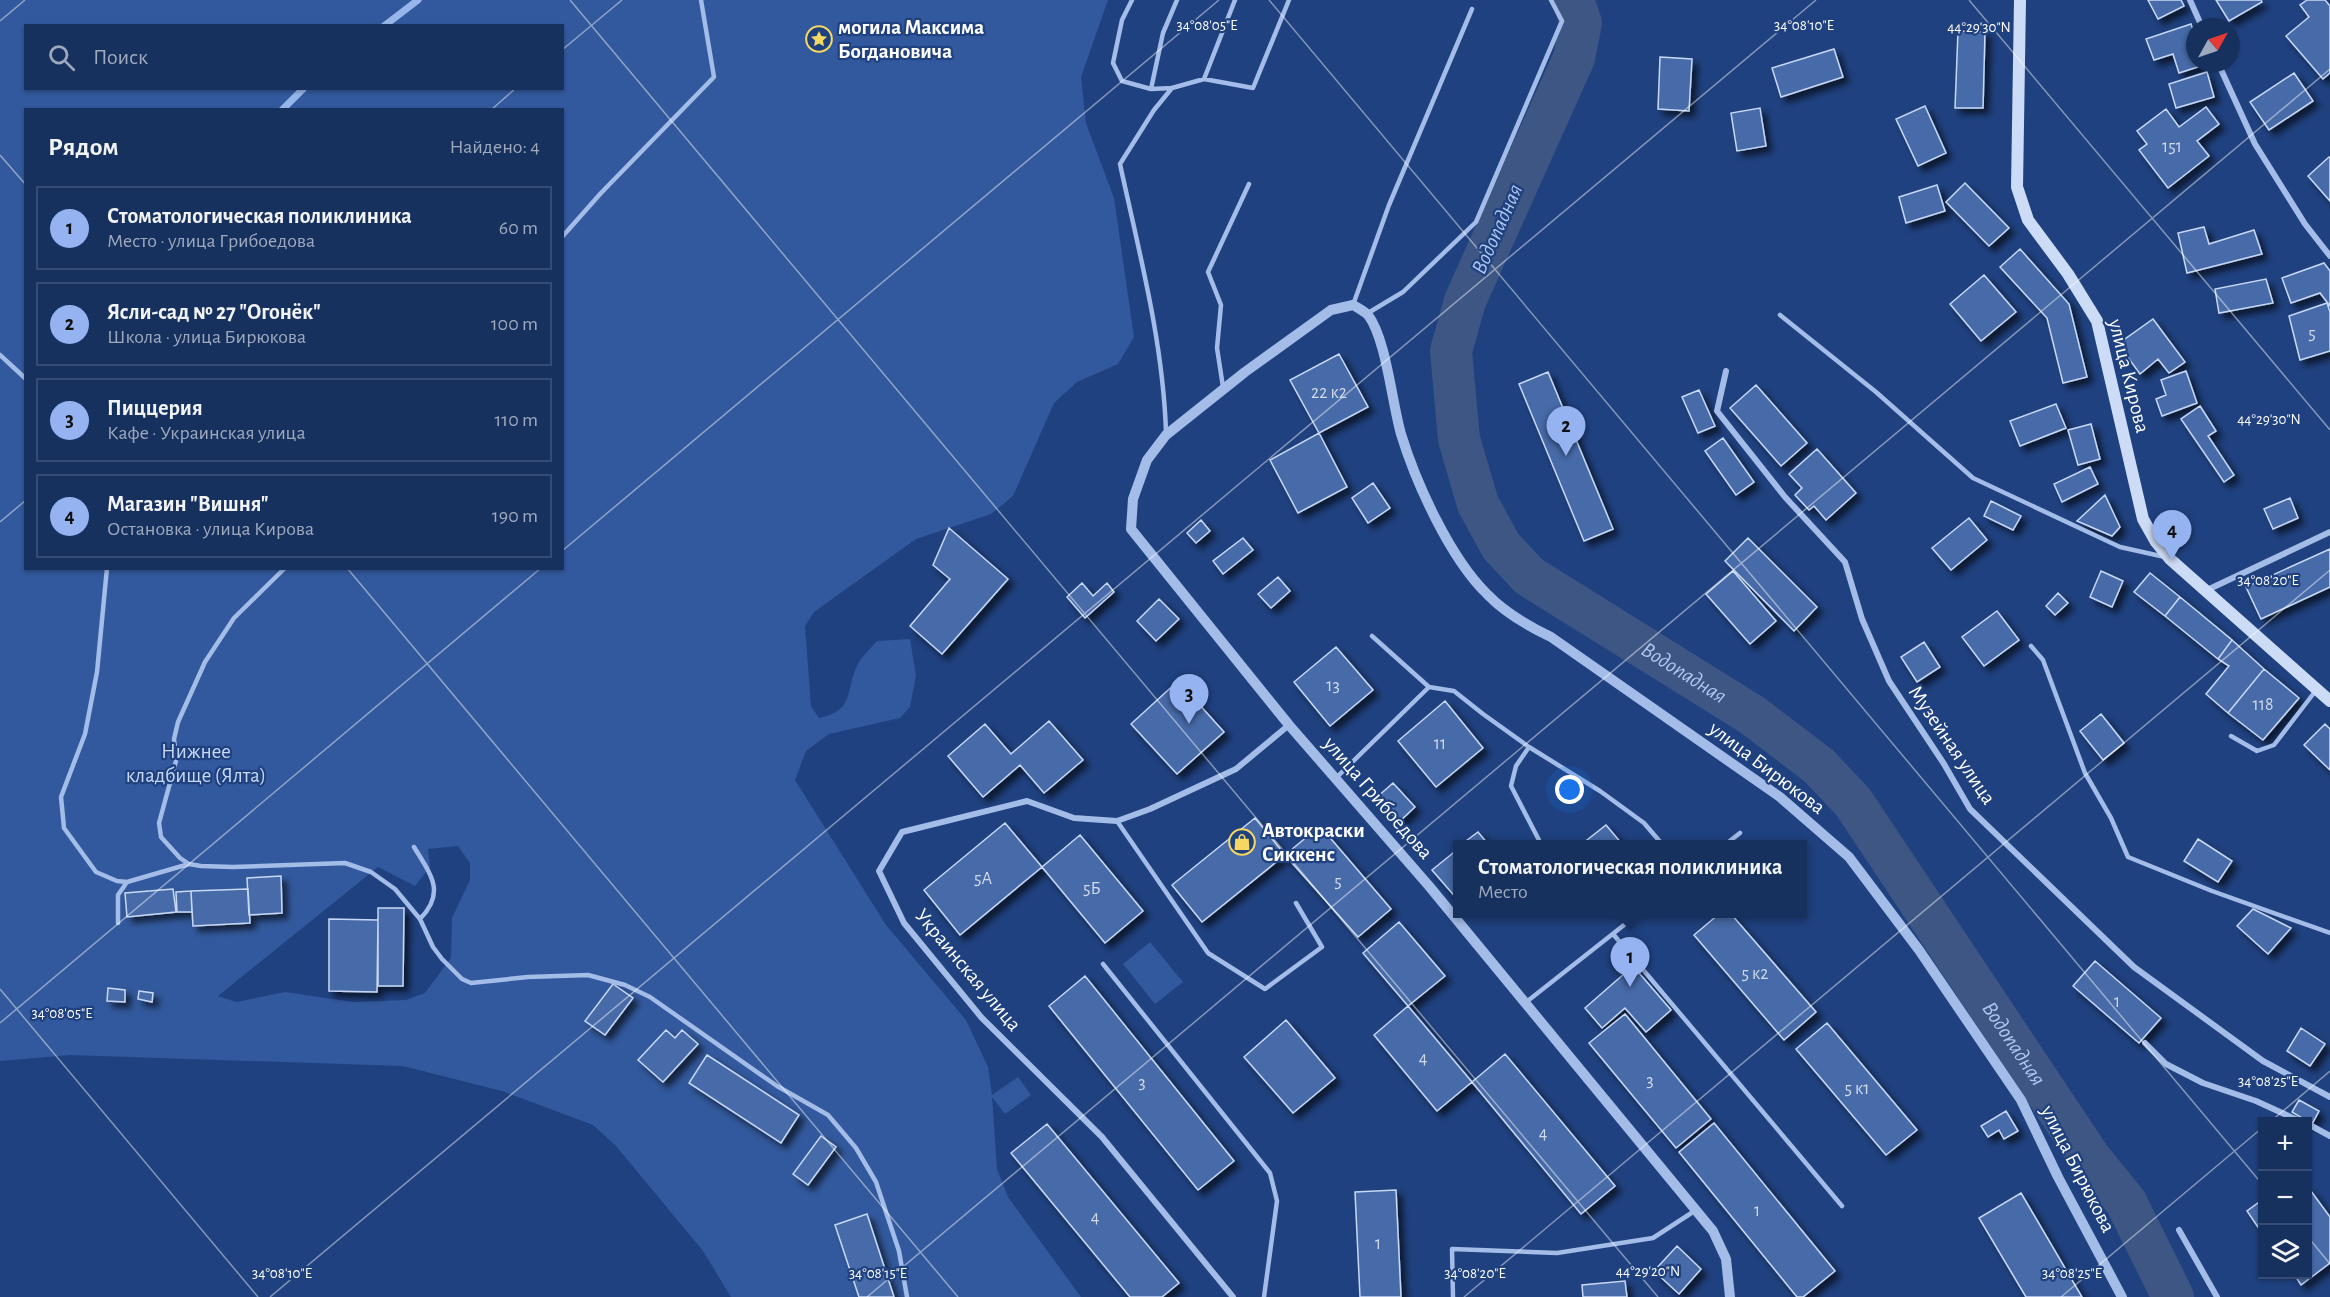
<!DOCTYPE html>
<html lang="ru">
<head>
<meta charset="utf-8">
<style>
	:root { --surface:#17315f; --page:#243d68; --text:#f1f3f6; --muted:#9ea9bd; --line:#364c74; --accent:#95b2f1 }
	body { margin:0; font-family:"Alegreya Sans",sans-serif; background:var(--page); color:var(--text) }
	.controls { position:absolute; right:18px; bottom:18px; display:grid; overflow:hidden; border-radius:0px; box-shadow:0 2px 4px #0004 }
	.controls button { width:54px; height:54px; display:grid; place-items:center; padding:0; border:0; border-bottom:2px solid var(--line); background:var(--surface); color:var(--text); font:30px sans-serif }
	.compass { position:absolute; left:2186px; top:18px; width:54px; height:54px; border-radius:50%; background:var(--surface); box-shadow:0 2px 4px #0004; rotate:50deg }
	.you { position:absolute; left:1570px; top:790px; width:21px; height:21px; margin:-15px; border:4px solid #fff; border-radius:50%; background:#1a73e8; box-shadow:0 0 0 9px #1a73e833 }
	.badge { display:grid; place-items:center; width:39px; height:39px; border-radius:50%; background:var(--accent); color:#111; font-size:20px; font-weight:700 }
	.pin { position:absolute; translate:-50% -50px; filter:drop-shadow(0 2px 3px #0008) }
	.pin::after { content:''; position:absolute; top:32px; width:21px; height:18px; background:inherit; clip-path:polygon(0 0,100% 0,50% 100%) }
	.popup { position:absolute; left:1453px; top:840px; width:354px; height:78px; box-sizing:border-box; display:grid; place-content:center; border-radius:0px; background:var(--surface); filter:drop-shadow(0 2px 4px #0005); font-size:20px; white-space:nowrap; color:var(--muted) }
	.popup b { font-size:22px; color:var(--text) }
	.popup::after { content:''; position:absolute; left:50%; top:100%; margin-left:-12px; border:12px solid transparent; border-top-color:var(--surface) }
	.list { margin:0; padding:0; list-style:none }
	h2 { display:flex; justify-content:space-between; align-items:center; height:78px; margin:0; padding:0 24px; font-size:26px }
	h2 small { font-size:20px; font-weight:400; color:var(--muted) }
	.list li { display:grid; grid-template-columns:39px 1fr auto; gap:18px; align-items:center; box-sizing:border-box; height:84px; margin:0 12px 12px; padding:0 12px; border:2px solid var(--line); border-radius:0px }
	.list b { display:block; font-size:22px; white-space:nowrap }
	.list p { margin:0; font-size:20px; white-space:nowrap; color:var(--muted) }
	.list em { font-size:20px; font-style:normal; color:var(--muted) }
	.icon { flex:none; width:33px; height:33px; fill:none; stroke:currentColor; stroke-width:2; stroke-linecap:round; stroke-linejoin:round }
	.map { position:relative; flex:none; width:2330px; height:1297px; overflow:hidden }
	.search { position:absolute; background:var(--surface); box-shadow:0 2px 4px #0004; left:24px; top:24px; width:540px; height:66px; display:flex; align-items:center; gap:15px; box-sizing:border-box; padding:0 21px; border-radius:0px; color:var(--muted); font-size:22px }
	.panel { position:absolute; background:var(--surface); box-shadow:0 2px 4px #0004; left:24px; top:108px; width:540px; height:462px; border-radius:0px }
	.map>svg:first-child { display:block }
	.green { fill:#32599d; fill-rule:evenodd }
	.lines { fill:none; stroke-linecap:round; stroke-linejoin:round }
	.stream { stroke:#96b6e9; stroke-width:7 }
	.river { stroke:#3d5684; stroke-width:42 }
	.building { fill:#476aa8; stroke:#c7d8f6; stroke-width:1.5; filter:url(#shadow) }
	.service { stroke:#a3bce8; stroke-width:4.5 }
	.minor { stroke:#a3bce8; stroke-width:6 }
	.tertiary { stroke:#a3bce8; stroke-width:10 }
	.secondary { stroke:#cddcf6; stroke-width:12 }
	.ticks { fill:none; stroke:#fff; stroke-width:1.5; stroke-opacity:0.45 }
	.labels { text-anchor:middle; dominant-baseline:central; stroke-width:4.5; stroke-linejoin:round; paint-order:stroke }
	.number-label { font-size:18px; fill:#d1dae9 }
	.poi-label { font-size:21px; font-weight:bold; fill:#fff; stroke:#1f417f; text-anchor:start }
	.street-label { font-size:21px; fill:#fff; stroke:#1f417f }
	.park-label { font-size:21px; fill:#c7d8f6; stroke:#1f417f }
	.water-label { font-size:22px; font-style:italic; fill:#aec7ef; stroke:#1f417f }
	.ticks-label { font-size:15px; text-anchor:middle; fill:#fff; stroke:#1f417f; stroke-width:4.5; stroke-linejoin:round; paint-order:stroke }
</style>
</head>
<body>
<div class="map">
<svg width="2330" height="1297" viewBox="0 0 2330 1297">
	<defs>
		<filter id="shadow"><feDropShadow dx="5.5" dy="5.5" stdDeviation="3" flood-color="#0009"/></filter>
	</defs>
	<rect width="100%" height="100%" fill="#1f417f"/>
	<path class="green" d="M0 0H1108L1081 77 1086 123 1114 198 1134 337 1118 364 1077 382 1054 403 1013 496 991 514 916 539 814 612 805 626 811 706 819 718C855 710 845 692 857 666 861 657 871 648 877 641L910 639 916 675 910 707 900 718 829 734 806 751 795 780 886 925 966 1020 988 1067 992 1095 1018 1077 1031 1095 1005 1114 992 1097 997 1169 1008 1197 1081 1297H893L866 1214 835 1225 859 1297H731L703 1251 616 1146 593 1125 502 1091 403 1066 70 1055 0 1061ZM26 26H562V88H26ZM26 110H562V568H26ZM458 846 470 863V880L452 918 451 958 425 993 406 1000 353 1002 285 992 236 1002 218 996 378 867 415 886 430 867 428 849ZM613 984 632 999 604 1035 585 1020ZM666 1030 675 1038 682 1030 697 1044 663 1082 639 1060ZM707 1055 799 1115 781 1143 689 1083ZM821 1136 836 1147 807 1185 793 1174Z
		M1150 942 1183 982 1155 1004 1123 964Z"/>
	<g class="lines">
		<path class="stream" d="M384 26 418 0
			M282 110 304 88"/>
		<path class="river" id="s1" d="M1573 0 1581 23 1574 58 1465 301 1451 351 1459 439 1478 504 1501 546 1529 576 1752 715 1819 766 1853 802 2090 1158 2126 1202 2173 1297"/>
	</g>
	<path class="building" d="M2148 0H2181L2184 6 2158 19Z
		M2216 0H2261L2262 2 2229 21Z
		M2307 0H2325L2330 6V73L2323 79 2286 36 2309 17 2300 5Z
		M2191 24 2195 36V63H2204V65L2179 73 2173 54 2154 60 2146 39Z
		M1958 31 1985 32 1983 108H1955Z
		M1834 49 1843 77 1781 97 1772 68Z
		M1660 57 1692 59 1689 111 1658 109Z
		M2207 72 2214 97 2176 108 2169 84Z
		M2294 73 2313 101 2269 130 2250 102Z
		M1925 106 1946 153 1918 166 1896 119Z
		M2206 107 2219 124 2197 141 2209 156 2168 188 2139 150 2147 144 2137 131 2166 109 2179 127Z
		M1760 108 1766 146 1737 151 1731 113Z
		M2329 157 2330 158V201L2308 176Z
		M1965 183 2009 228 1989 246 1946 202Z
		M1937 185 1945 211 1906 223 1899 197Z
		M2204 227 2209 244 2254 230 2262 254 2187 273 2178 233Z
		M2020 249 2069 304 2087 377 2063 383 2047 318 2000 267Z
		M2324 263 2330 271V306L2320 293 2291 303 2282 278Z
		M1984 275 2016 312 1981 341 1950 304Z
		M2266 279 2273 303 2219 313 2215 289Z
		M2327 303 2330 312V351L2300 360 2289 316Z
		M2153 319 2185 362 2169 373 2158 359 2140 374 2118 344Z
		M1339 354 1368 407 1319 433 1290 380Z
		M2186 371 2197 403 2162 416 2156 399 2166 395 2161 380Z
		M1548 372 1613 529 1584 541 1519 384Z
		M1756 385 1807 443 1781 466 1730 408Z
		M1699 390 1715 426 1698 433 1682 397Z
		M2056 404 2066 428 2020 446 2010 421Z
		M2200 406 2216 431 2208 436 2234 475 2224 482 2181 419Z
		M2091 424 2100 459 2078 465 2068 430Z
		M1319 433 1347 487 1298 513 1270 460Z
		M1723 438 1754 482 1736 495 1705 451Z
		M1817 449 1856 493 1826 520 1814 506 1809 510 1795 495 1802 488 1789 474Z
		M2090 467 2098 484 2062 502 2054 484Z
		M1373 483 1390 508 1368 523 1352 498Z
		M2105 495 2120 527 2112 536 2077 521Z
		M2290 498 2298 518 2273 529 2264 509Z
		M1991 501 2021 516 2013 530 1984 516Z
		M1969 518 1987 540 1951 570 1932 548Z
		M1201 520 1210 531 1196 543 1187 533Z
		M949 528 1008 579 942 654 910 626 950 579 933 565Z
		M1243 538 1253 550 1223 574 1213 561Z
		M1748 538 1817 607 1794 631 1725 561Z
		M2330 549V587L2261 619 2246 587Z
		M1733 571 1776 621 1750 644 1706 594Z
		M2101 571 2123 581 2112 607 2090 597Z
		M2150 573 2180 597 2165 616 2134 592Z
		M1278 577 1290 591 1271 608 1258 594Z
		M1082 583 1093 596 1107 583 1114 592 1085 618 1067 597Z
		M2058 593 2068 603 2055 615 2046 606Z
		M2180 597 2232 640 2218 659 2165 616Z
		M1159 599 1179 619 1156 641 1137 621Z
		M1997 611 2019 640 1984 666 1962 637Z
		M2232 640 2264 669 2228 713 2206 694 2229 666 2218 659Z
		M1924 642 1940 667 1917 682 1901 657Z
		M1336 647 1373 690 1330 726 1294 682Z
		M2264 669 2299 698 2263 740 2228 713Z
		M1178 681 1224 732 1177 774 1131 724Z
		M1445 701 1483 748 1436 787 1398 741Z
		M2101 714 2124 743 2103 760 2080 731Z
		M1049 721 1083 760 1044 793 1020 765 983 797 948 756 985 724 1011 754Z
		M2325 724 2330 729V770L2304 745Z
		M1393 783 1415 807 1399 822 1376 798Z
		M1255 818 1285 855 1202 922 1172 885Z
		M1005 823 1042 867 960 935 924 890Z
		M1606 825 1622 844H1582Z
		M1320 826 1391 909 1358 937 1285 855Z
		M1478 832 1488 844H1462Z
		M1080 835 1143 911 1105 943 1042 867Z
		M2198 839 2232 861 2218 882 2184 861Z
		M1458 849V900L1432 870Z
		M281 876 282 913 249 915 247 878Z
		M173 889 176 912 127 917 125 893Z
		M248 889 250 923 193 926 191 891Z
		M191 891 192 912H177L176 892Z
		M378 908H404L403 986H378Z
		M2253 909 2291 928 2268 954 2237 926Z
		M1719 914H1731L1816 1012 1784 1040 1694 935Z
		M329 919 378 920 377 992 329 991Z
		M1399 922 1445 976 1408 1006 1363 953Z
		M2095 961 2161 1018 2139 1043 2073 986Z
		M1633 966 1671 1010 1646 1032 1625 1008 1602 1028 1585 1008Z
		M1085 976 1234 1161 1198 1190 1049 1006Z
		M613 984 633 998 605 1035 585 1021Z
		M108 988 125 990V1002L107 1001Z
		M139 991 153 993 152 1002 138 999Z
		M1408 1006 1472 1082 1437 1111 1374 1035Z
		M1625 1014 1711 1119 1676 1148 1589 1043Z
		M1286 1020 1335 1078 1293 1113 1244 1057Z
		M1827 1023 1917 1130 1886 1155 1796 1049Z
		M2301 1028 2325 1044 2310 1066 2287 1051Z
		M666 1030 675 1038 682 1030 698 1044 663 1082 638 1060Z
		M1505 1054 1615 1186 1581 1214 1472 1082Z
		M707 1055 799 1115 781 1143 689 1083Z
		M2299 1100 2319 1111 2312 1124 2292 1112Z
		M2006 1111 2018 1131 2004 1139 1999 1130 1988 1137 1981 1126Z
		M1714 1123 1835 1271 1803 1297H1797L1679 1152Z
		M1047 1124 1179 1283 1162 1297H1130L1011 1153Z
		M821 1136 836 1147 808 1185 793 1174Z
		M2308 1187 2330 1217V1263L2301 1285 2294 1274H2308Z
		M1396 1190 1401 1297H1360L1355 1192Z
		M2021 1193 2082 1297H2026L1979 1218Z
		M2262 1200V1233L2247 1211Z
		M867 1214 894 1297H859L835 1225Z
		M1677 1246 1701 1269 1679 1294 1654 1271Z
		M1625 1281 1627 1297H1583L1582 1285Z"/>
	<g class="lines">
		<path class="service" d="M1132 0 1122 20 1113 63 1122 81 1151 89
			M1177 0 1163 33 1151 89 1172 88 1204 79 1253 88 1289 0
			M1204 79 1235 0
			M562 237 601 193 714 77 701 0
			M1353 305 1389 205 1472 9
			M1368 313 1403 292 1476 222 1562 21 1551 0
			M1780 315 1876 392 1973 478 2120 547 2165 557
			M0 355 26 379
			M1223 387 1217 348 1221 305 1208 272 1249 184
			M1166 432C1163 341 1139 252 1120 164L1154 110 1172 88
			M107 568 97 672 85 734 61 797 64 828 96 872 117 881 127 882 189 864
			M285 568 234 618 205 662 178 722 174 739 176 761 159 823 161 837 180 858 189 864 201 866 233 867 345 863 371 872 395 889 420 919 433 947 442 959 462 979 471 983 528 977 588 975 625 985 650 997 777 1086 828 1115 856 1148 876 1182 899 1251 907 1297
			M1372 636 1429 687 1454 691 1483 714 1529 747 1600 791 1644 823 1662 844
			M2031 646 2043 660 2085 773 2111 818 2128 857 2212 891 2330 933
			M2231 736 2257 751 2274 745 2317 689
			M1529 747 1516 766 1511 786 1541 844
			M1336 778 1429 687
			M1117 821 1208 953 1265 989 1322 947 1296 903
			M1726 844 1740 833
			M414 847C431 875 446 892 420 919
			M118 923V895L127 882
			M1613 934 1842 1206
			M1103 964 1270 1173 1277 1201 1264 1297
			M1525 1003 1638 914
			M1453 1297 1452 1249 1557 1253 1653 1238 1696 1210"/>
		<path class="minor" d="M2190 0 2202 27
			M2218 63 2255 144 2305 224 2330 256
			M1726 371 1717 411 1785 497 1845 562 1862 619 1889 681 1944 764 1970 809 2134 967 2263 1061 2330 1097
			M2205 591 2330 532
			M2145 1043 2166 1064 2203 1083 2256 1101 2302 1122
			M2308 1124 2330 1136
			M2179 1230 2217 1297
			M1233 1297 1102 1137 981 1017 904 923 879 871 902 832 1027 801 1074 818 1117 821 1150 809 1236 769 1289 725"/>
		<path class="tertiary" d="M1730 1297 1726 1259 1713 1231 1429 886 1289 725 1131 529 1133 499 1147 460 1166 435 1245 372 1331 310 1353 305C1358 308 1364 311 1368 315 1386 338 1392 403 1401 434 1416 483 1450 558 1487 594 1505 613 1528 626 1551 637L1780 797 1849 857 1919 950 2021 1100 2058 1177 2122 1297"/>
		<path class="secondary" d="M2020 0 2017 187 2028 220 2068 274 2097 321 2143 519 2156 542 2170 559 2330 701"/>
	</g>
	<path class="ticks" d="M570 0 1658 1297M1269 0 2262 1184M1969 0 2330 430M0 21 25 0M562 50 622 0M491 110 516 88M0 155 26 185M0 522 26 500M562 551 1219 0M347 568 958 1297M0 989 258 1297M0 1023 541 568M2270 1122 2330 1071M2308 1237 2330 1264M270 1297 1816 0M867 1297 2330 69M1464 1297 2330 570M2061 1297 2262 1128"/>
	<defs>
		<g id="sight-ring" transform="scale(1.35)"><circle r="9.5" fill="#1f417f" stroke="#f6d763" stroke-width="1.5"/><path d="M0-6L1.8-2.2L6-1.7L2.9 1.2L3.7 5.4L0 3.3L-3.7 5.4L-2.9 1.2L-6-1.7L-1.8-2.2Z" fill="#f6d763"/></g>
		<g id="shop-ring" transform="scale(1.35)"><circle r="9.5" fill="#1f417f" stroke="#f6d763" stroke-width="1.5"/><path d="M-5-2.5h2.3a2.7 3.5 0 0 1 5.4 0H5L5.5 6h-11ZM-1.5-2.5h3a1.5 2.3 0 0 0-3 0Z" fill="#f6d763"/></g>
	</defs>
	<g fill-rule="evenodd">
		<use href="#sight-ring" x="819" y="39"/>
		<use href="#shop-ring" x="1242" y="842"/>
	</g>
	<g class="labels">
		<g class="number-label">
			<text x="2172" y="147">151</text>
			<text x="2312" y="334">5</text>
			<text x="1329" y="393">22 к2</text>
			<text x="1333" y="686">13</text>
			<text x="2263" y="705">118</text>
			<text x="1440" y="744">11</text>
			<text x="983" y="879">5А</text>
			<text x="1338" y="882">5</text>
			<text x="1092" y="889">5Б</text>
			<text x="1755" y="974">5 к2</text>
			<text x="2117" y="1002">1</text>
			<text x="1423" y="1059">4</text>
			<text x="1650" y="1081">3</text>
			<text x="1142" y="1083">3</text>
			<text x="1857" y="1089">5 к1</text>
			<text x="1543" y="1134">4</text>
			<text x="1757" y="1211">1</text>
			<text x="1095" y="1218">4</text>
			<text x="1378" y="1244">1</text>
		</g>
		<g class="poi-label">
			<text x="838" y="27">могила Максима<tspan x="838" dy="24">Богдановича</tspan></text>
			<text x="1262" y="830">Автокраски<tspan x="1262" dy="24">Сиккенс</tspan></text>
		</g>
		<g class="street-label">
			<text transform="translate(2129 376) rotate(76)">улица Кирова</text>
			<text transform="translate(1952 745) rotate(56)">Музейная улица</text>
			<text transform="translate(1767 768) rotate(37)">улица Бирюкова</text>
			<text transform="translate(1378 798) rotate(49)">улица Грибоедова</text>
			<text transform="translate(968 970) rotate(50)">Украинская улица</text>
			<text transform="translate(2078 1169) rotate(63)">улица Бирюкова</text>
		</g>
		<g class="park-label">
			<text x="196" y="751">Нижнее<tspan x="196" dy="24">кладбище (Ялта)</tspan></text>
		</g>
		<g class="water-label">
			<text transform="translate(1497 229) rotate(-66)">Водопадная</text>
			<text stroke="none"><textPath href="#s1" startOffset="806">Водопадная</textPath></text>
			<text stroke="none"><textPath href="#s1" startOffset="1310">Водопадная</textPath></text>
		</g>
	</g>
	<g class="ticks-label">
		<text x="1207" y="30">34°08'05"E</text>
		<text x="1804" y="30">34°08'10"E</text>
		<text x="1979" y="32">44°29'30"N</text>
		<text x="2269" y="424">44°29'30"N</text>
		<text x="2268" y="585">34°08'20"E</text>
		<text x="62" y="1018">34°08'05"E</text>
		<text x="2268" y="1086">34°08'25"E</text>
		<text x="1648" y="1276">44°29'20"N</text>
		<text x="282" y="1278">34°08'10"E</text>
		<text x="878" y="1278">34°08'15"E</text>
		<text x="1475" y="1278">34°08'20"E</text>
		<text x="2072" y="1278">34°08'25"E</text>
	</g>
</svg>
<div class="controls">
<button>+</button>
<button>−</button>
<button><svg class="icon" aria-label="layers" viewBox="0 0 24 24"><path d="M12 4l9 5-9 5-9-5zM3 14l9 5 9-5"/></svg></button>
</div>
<svg class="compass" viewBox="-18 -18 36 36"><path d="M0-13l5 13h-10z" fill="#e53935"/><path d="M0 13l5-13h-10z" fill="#9ea9bd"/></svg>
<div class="you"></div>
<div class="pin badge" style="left:1630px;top:987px">1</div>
<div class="popup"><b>Стоматологическая поликлиника</b>Место</div>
<div class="pin badge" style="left:1566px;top:456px">2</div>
<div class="pin badge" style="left:1189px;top:724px">3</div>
<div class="pin badge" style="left:2172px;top:560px">4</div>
<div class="search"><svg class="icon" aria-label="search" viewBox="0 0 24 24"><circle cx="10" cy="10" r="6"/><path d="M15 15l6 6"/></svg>Поиск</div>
<section class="panel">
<h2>Рядом<small>Найдено: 4</small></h2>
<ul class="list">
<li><span class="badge">1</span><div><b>Стоматологическая поликлиника</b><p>Место · улица Грибоедова</p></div><em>60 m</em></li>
<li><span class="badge">2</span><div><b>Ясли-сад № 27 &quot;Огонёк&quot;</b><p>Школа · улица Бирюкова</p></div><em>100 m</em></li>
<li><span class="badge">3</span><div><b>Пиццерия</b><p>Кафе · Украинская улица</p></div><em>110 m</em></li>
<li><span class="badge">4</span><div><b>Магазин &quot;Вишня&quot;</b><p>Остановка · улица Кирова</p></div><em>190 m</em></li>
</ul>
</section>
</div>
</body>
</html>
